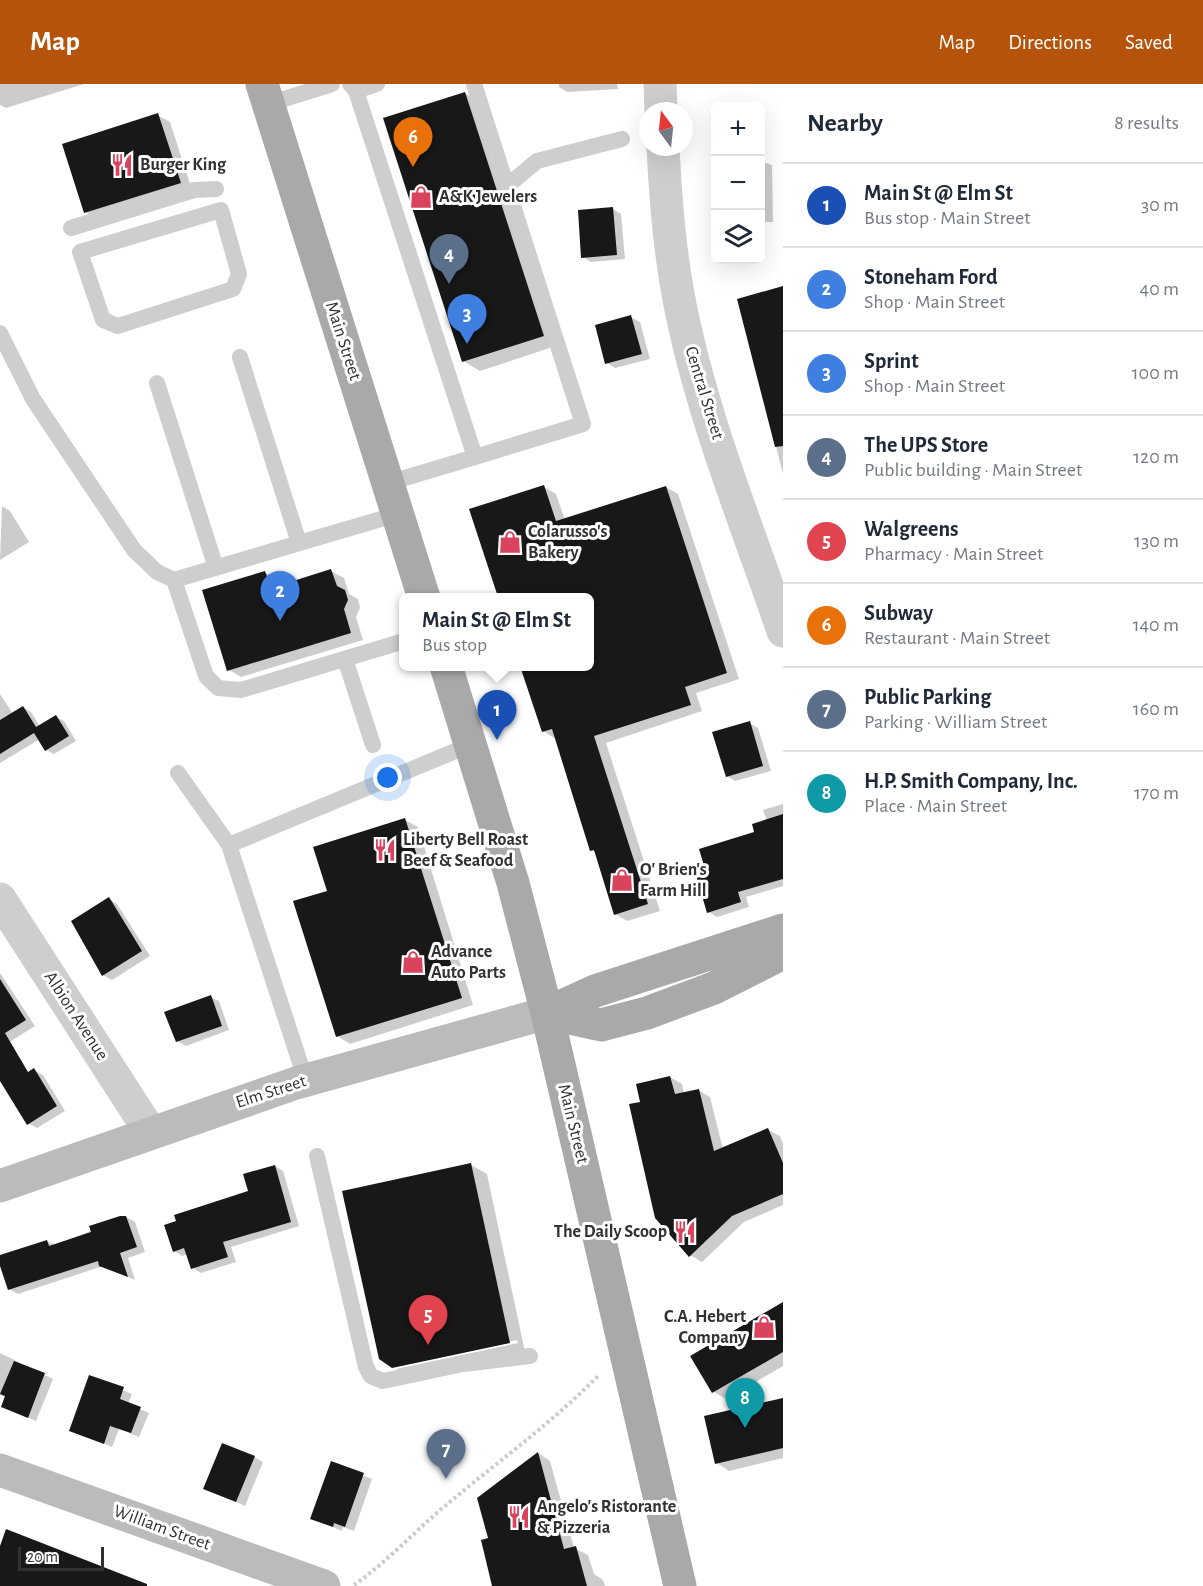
<!DOCTYPE html>
<html lang="en">
<head>
<meta charset="utf-8">
<style>
	:root { --surface:#fff; --page:#f2f2f3; --text:#1f2937; --muted:#747a83; --line:#e0e1e3; --accent:#b45309 }
	body { margin:0; font-family:"Alegreya Sans",sans-serif; background:var(--page); color:var(--text) }
	.controls { position:absolute; right:18px; top:18px; display:grid; overflow:hidden; border-radius:9px; box-shadow:0 6px 24px #0002 }
	.controls button { width:54px; height:54px; display:grid; place-items:center; padding:0; border:0; border-bottom:2px solid var(--line); background:var(--surface); color:var(--text); font:30px sans-serif }
	.compass { position:absolute; left:639px; top:18px; width:54px; height:54px; border-radius:50%; background:var(--surface); box-shadow:0 6px 24px #0002; rotate:345deg }
	.scale { position:absolute; left:18px; bottom:15px; width:86px; box-sizing:border-box; padding-left:6px; border:3px solid #313131; border-top:0; font-size:16px; line-height:21px; white-space:nowrap; color:#313131; -webkit-text-stroke:4px #fff; paint-order:stroke }
	.you { position:absolute; left:388px; top:694px; width:21px; height:21px; margin:-15px; border:4px solid #fff; border-radius:50%; background:#1a73e8; box-shadow:0 0 0 9px #1a73e833 }
	.badge { display:grid; place-items:center; width:39px; height:39px; border-radius:50%; background:var(--accent); color:#fff; font-size:20px; font-weight:700 }
	.pin { position:absolute; translate:-50% -50px; filter:drop-shadow(0 2px 3px #0008) }
	.pin::after { content:''; position:absolute; top:32px; width:21px; height:18px; background:inherit; clip-path:polygon(0 0,100% 0,50% 100%) }
	.popup { position:absolute; left:399px; top:509px; width:195px; height:78px; box-sizing:border-box; display:grid; place-content:center; border-radius:9px; background:var(--surface); filter:drop-shadow(0 2px 4px #0005); font-size:20px; white-space:nowrap; color:var(--muted) }
	.popup b { font-size:22px; color:var(--text) }
	.popup::after { content:''; position:absolute; left:50%; top:100%; margin-left:-12px; border:12px solid transparent; border-top-color:var(--surface) }
	.list { margin:0; padding:0; list-style:none }
	h2 { display:flex; justify-content:space-between; align-items:center; height:78px; margin:0; padding:0 24px; font-size:26px }
	h2 small { font-size:20px; font-weight:400; color:var(--muted) }
	.list li { display:grid; grid-template-columns:39px 1fr auto; gap:18px; align-items:center; box-sizing:border-box; height:84px; padding:0 24px; border-top:2px solid var(--line) }
	.list b { display:block; font-size:22px; white-space:nowrap }
	.list p { margin:0; font-size:20px; white-space:nowrap; color:var(--muted) }
	.list em { font-size:20px; font-style:normal; color:var(--muted) }
	.icon { flex:none; width:33px; height:33px; fill:none; stroke:currentColor; stroke-width:2; stroke-linecap:round; stroke-linejoin:round }
	.map { position:relative; flex:none; width:783px; height:1502px; overflow:hidden }
	header { display:flex; align-items:center; gap:36px; box-sizing:border-box; height:84px; padding:0 30px; background:var(--accent); color:#fff }
	header strong { font-size:28px }
	nav { display:flex; gap:33px; margin-inline-start:auto; font-size:21px }
	main { display:flex }
	aside { flex:1; background:var(--surface) }
	.map>svg:first-child { display:block }
	.shadow { fill:#0003 }
	.building { fill:#181818 }
	.lines { fill:none; stroke-linecap:round; stroke-linejoin:round }
	.path { stroke:#cbcbcb; stroke-width:4; stroke-dasharray:3 3; stroke-linecap:butt }
	.service { stroke:#cecece; stroke-width:16 }
	.minor { stroke:#cecece; stroke-width:33 }
	.secondary { stroke:#bbb; stroke-width:33 }
	.primary { stroke:#a9a9a9; stroke-width:33 }
	.labels { text-anchor:middle; dominant-baseline:central; stroke-width:6; stroke-linejoin:round; paint-order:stroke }
	.poi-label { font-size:18px; font-weight:bold; fill:#313131; stroke:#fff; text-anchor:start }
	.street-label { font-size:18px; fill:#313131; stroke:#fff }
</style>
</head>
<body>
<header>
<strong>Map</strong>
<nav><a>Map</a><a>Directions</a><a>Saved</a></nav>
</header>
<main>
<div class="map">
<svg width="783" height="1502" viewBox="0 0 783 1502">
	<rect width="100%" height="100%" fill="#fff"/>
	<path class="shadow" d="M0 0H84L6 24 0 21Z
		M559 0H617L618 5 567 8 559 3Z
		M465 9 482 19 559 261 480 287 463 277Z
		M157 31 170 38 192 106 98 135 85 128Z
		M760 77 772 81 773 138H760Z
		M613 125 621 130 625 175 591 178 583 173Z
		M783 205V390L739 216Z
		M631 233 640 238 650 275 615 284 607 279Z
		M544 403 556 410 565 436 666 403 678 410 739 595 696 609 702 627 606 659 660 827 627 837 615 830 596 769 591 766 556 655 543 647 590 582V514H500L471 426Z
		M2 422 10 427 29 458 0 476Z
		M331 487 344 494 349 510 358 515 360 524 356 533 363 556 241 593 229 586 265 489 278 496 280 502Z
		M0 610 13 630 23 623 31 628 40 643 56 633 64 637 76 657 54 670 46 666 40 655 0 679Z
		M749 639 758 644 771 687 735 697 727 692Z
		M783 720V802L746 813 749 823 717 833 709 828 707 786 756 749 767 737 763 726Z
		M405 736 418 743 473 921 350 960 337 952 329 808Z
		M109 815 117 820 150 872 112 896 103 891Z
		M0 889 35 942 0 964Z
		M210 913 219 917 229 946 186 962 177 957Z
		M34 986 43 991 65 1027 37 1044 28 1039Z
		M670 993 682 1000 684 1010 698 1006 710 1013 723 1065 768 1046 780 1052 783 1060V1121L744 1138 702 1178 690 1171 642 1019Z
		M471 1081 487 1090 525 1268 409 1292 396 1285 518 1259 517 1256 394 1282Z
		M275 1082 283 1087 299 1142 231 1163 236 1178 201 1189 193 1184 188 1170 182 1172 174 1167 250 1108Z
		M126 1133 135 1138 145 1168 128 1174 135 1196 103 1182 18 1210 9 1205 0 1173 47 1157 55 1161Z
		M783 1220V1282L726 1315 714 1308Z
		M0 1269 53 1295 36 1337 3 1323 6 1313 0 1311Z
		M90 1293 132 1310 128 1320 149 1329 139 1353 119 1345 112 1363 71 1346Z
		M783 1315V1374L729 1387 717 1379Z
		M538 1369 550 1377 574 1464 588 1471 594 1490 603 1496 605 1502H492L490 1455Z
		M254 1373 263 1378 245 1422 205 1404Z
		M332 1379 372 1395 354 1447 343 1443 342 1447 312 1434Z"/>
	<path class="building" d="M465 8 544 252 462 278 383 34Z
		M158 29 181 99 84 129 62 60Z
		M613 123 617 171 581 174 578 126Z
		M783 202V362L775 363 737 215Z
		M631 231 642 270 605 280 595 241Z
		M544 401 556 437 666 402 727 589 685 603 691 621 594 652 648 820 614 831 594 766 590 767 552 645 542 648 520 582H590V513H498L469 425Z
		M331 485 337 502 345 506 348 516 344 525 351 549 227 587 202 506 265 487 271 504Z
		M23 622 36 643 56 631 69 652 45 667 34 649 0 670V636Z
		M750 637 763 682 726 693 712 648Z
		M783 730V795L738 808 741 818 707 829 695 788 705 785 699 765 754 748 752 740Z
		M405 734 462 914 336 953 293 817 327 807 313 763Z
		M109 813 142 867 102 892 71 837Z
		M0 895 26 936 5 949 28 988 34 984 57 1022 27 1041 0 997Z
		M211 911 222 942 176 958 164 928Z
		M670 992 675 1010 699 1005 714 1067 768 1044 783 1079V1110L732 1132 689 1173 655 1134 629 1020 640 1018 636 1000Z
		M471 1079 510 1259 392 1284 379 1275 342 1107Z
		M275 1081 291 1138 223 1158 228 1173 191 1185 184 1164 173 1168 164 1141 176 1137 174 1131 248 1107 243 1090Z
		M120 1132H126L137 1163 120 1169 128 1193 99 1182 98 1177 8 1206 0 1182V1171L47 1156 49 1162 91 1148 89 1142Z
		M783 1218V1268L712 1309 690 1272Z
		M14 1277 45 1289 28 1334 1 1323 5 1312 0 1310Z
		M89 1291 124 1303 120 1315 141 1323 131 1349 110 1342 104 1360 69 1347Z
		M783 1314V1364L715 1380 704 1332Z
		M222 1359 255 1372 236 1418 203 1405Z
		M538 1368 564 1465 576 1462 587 1502H492L481 1456 488 1454 477 1414Z
		M331 1377 364 1389 345 1443 334 1439 333 1443 310 1435Z
		M6 1445 147 1500V1502H0V1462Z"/>
	<g class="lines">
		<path class="path" d="M354 1501C387 1478 414 1448 445 1422 496 1379 552 1339 599 1291"/>
		<path class="service" d="M350 0 356 7 377 0
			M356 7 475 373 583 340 474 0
			M268 20 332 0
			M507 102 537 77 622 55
			M221 126 239 190 233 205 118 242 103 236 80 168Z
			M71 144 194 106 216 105
			M0 249 33 315 134 466 157 488 174 496
			M240 273 299 459
			M157 299 216 484
			M388 399 475 373
			M398 430 174 496 206 592 218 604 241 606 404 557
			M345 575 373 661
			M178 689 229 761
			M306 997 229 761 470 661
			M317 1072 366 1283 371 1292 383 1297 463 1280 530 1272"/>
		<path class="minor" d="M660 0 661 27
			M663 63C666 124 671 184 685 244 708 347 749 447 783 547
			M0 815 151 1049"/>
		<path class="secondary" d="M0 1102 296 999 547 929
			M0 1386 324 1502"/>
		<path class="primary" d="M262 0 424 514
			M446 582 513 799 547 929 680 1502
			M547 929 601 941 647 929 714 904 783 869
			M547 929 595 907 783 846"/>
	</g>
	<defs>
		<g id="restaurant-bare" transform="scale(1.8)"><path d="M-5-6h1v4h1v-4h1v4h1v-4h1v5L-1.5 .5V6h-2V.5L-5-1ZM5-6V6H3V1.5H1.5Q1.5-4 5-6Z" fill="#d9435d" stroke="#fff" stroke-width="2.5" paint-order="stroke"/></g>
		<g id="shop-bare" transform="scale(1.8)"><path d="M-5-2.5h2.3a2.7 3.5 0 0 1 5.4 0H5L5.5 6h-11ZM-1.5-2.5h3a1.5 2.3 0 0 0-3 0Z" fill="#d9435d" stroke="#fff" stroke-width="2.5" paint-order="stroke"/></g>
	</defs>
	<g fill-rule="evenodd">
		<use href="#restaurant-bare" x="122" y="81"/>
		<use href="#shop-bare" x="421" y="113"/>
		<use href="#shop-bare" x="510" y="458"/>
		<use href="#restaurant-bare" x="385" y="766"/>
		<use href="#shop-bare" x="622" y="796"/>
		<use href="#shop-bare" x="413" y="878"/>
		<use href="#restaurant-bare" x="685" y="1148"/>
		<use href="#shop-bare" x="764" y="1243"/>
		<use href="#restaurant-bare" x="519" y="1433"/>
	</g>
	<g class="labels">
		<g class="poi-label">
			<text x="140" y="81">Burger King</text>
			<text x="439" y="113">A&amp;K Jewelers</text>
			<text x="528" y="448">Colarusso's<tspan x="528" dy="21">Bakery</tspan></text>
			<text x="403" y="756">Liberty Bell Roast<tspan x="403" dy="21">Beef &amp; Seafood</tspan></text>
			<text x="640" y="786">O' Brien's<tspan x="640" dy="21">Farm Hill</tspan></text>
			<text x="431" y="868">Advance<tspan x="431" dy="21">Auto Parts</tspan></text>
			<text x="667" y="1148" text-anchor="end">The Daily Scoop</text>
			<text x="746" y="1233" text-anchor="end">C.A. Hebert<tspan x="746" dy="21">Company</tspan></text>
			<text x="537" y="1423">Angelo's Ristorante<tspan x="537" dy="21">&amp; Pizzeria</tspan></text>
		</g>
		<g class="street-label">
			<text transform="translate(343 257) rotate(72)">Main Street</text>
			<text transform="translate(704 309) rotate(73)">Central Street</text>
			<text transform="translate(76 932) rotate(57)">Albion Avenue</text>
			<text transform="translate(271 1008) rotate(-18)">Elm Street</text>
			<text transform="translate(573 1040) rotate(76)">Main Street</text>
			<text transform="translate(162 1444) rotate(20)">William Street</text>
		</g>
	</g>
</svg>
<div class="controls">
<button>+</button>
<button>−</button>
<button><svg class="icon" aria-label="layers" viewBox="0 0 24 24"><path d="M12 4l9 5-9 5-9-5zM3 14l9 5 9-5"/></svg></button>
</div>
<svg class="compass" viewBox="-18 -18 36 36"><path d="M0-13l5 13h-10z" fill="#e53935"/><path d="M0 13l5-13h-10z" fill="#747a83"/></svg>
<div class="scale">20 m</div>
<div class="you"></div>
<div class="pin badge" style="left:497px;top:656px;background:#1a4fb4">1</div>
<div class="popup"><b>Main St @ Elm St</b>Bus stop</div>
<div class="pin badge" style="left:280px;top:537px;background:#3f7fe0">2</div>
<div class="pin badge" style="left:467px;top:260px;background:#3f7fe0">3</div>
<div class="pin badge" style="left:449px;top:200px;background:#5c6f8a">4</div>
<div class="pin badge" style="left:428px;top:1261px;background:#e0444e">5</div>
<div class="pin badge" style="left:413px;top:83px;background:#e8710a">6</div>
<div class="pin badge" style="left:446px;top:1395px;background:#5c6f8a">7</div>
<div class="pin badge" style="left:745px;top:1344px;background:#0f9aa8">8</div>
</div>
<aside>
<h2>Nearby<small>8 results</small></h2>
<ul class="list">
<li><span class="badge" style="background:#1a4fb4">1</span><div><b>Main St @ Elm St</b><p>Bus stop · Main Street</p></div><em>30 m</em></li>
<li><span class="badge" style="background:#3f7fe0">2</span><div><b>Stoneham Ford</b><p>Shop · Main Street</p></div><em>40 m</em></li>
<li><span class="badge" style="background:#3f7fe0">3</span><div><b>Sprint</b><p>Shop · Main Street</p></div><em>100 m</em></li>
<li><span class="badge" style="background:#5c6f8a">4</span><div><b>The UPS Store</b><p>Public building · Main Street</p></div><em>120 m</em></li>
<li><span class="badge" style="background:#e0444e">5</span><div><b>Walgreens</b><p>Pharmacy · Main Street</p></div><em>130 m</em></li>
<li><span class="badge" style="background:#e8710a">6</span><div><b>Subway</b><p>Restaurant · Main Street</p></div><em>140 m</em></li>
<li><span class="badge" style="background:#5c6f8a">7</span><div><b>Public Parking</b><p>Parking · William Street</p></div><em>160 m</em></li>
<li><span class="badge" style="background:#0f9aa8">8</span><div><b>H.P. Smith Company, Inc.</b><p>Place · Main Street</p></div><em>170 m</em></li>
</ul>
</aside>
</main>
</body>
</html>
